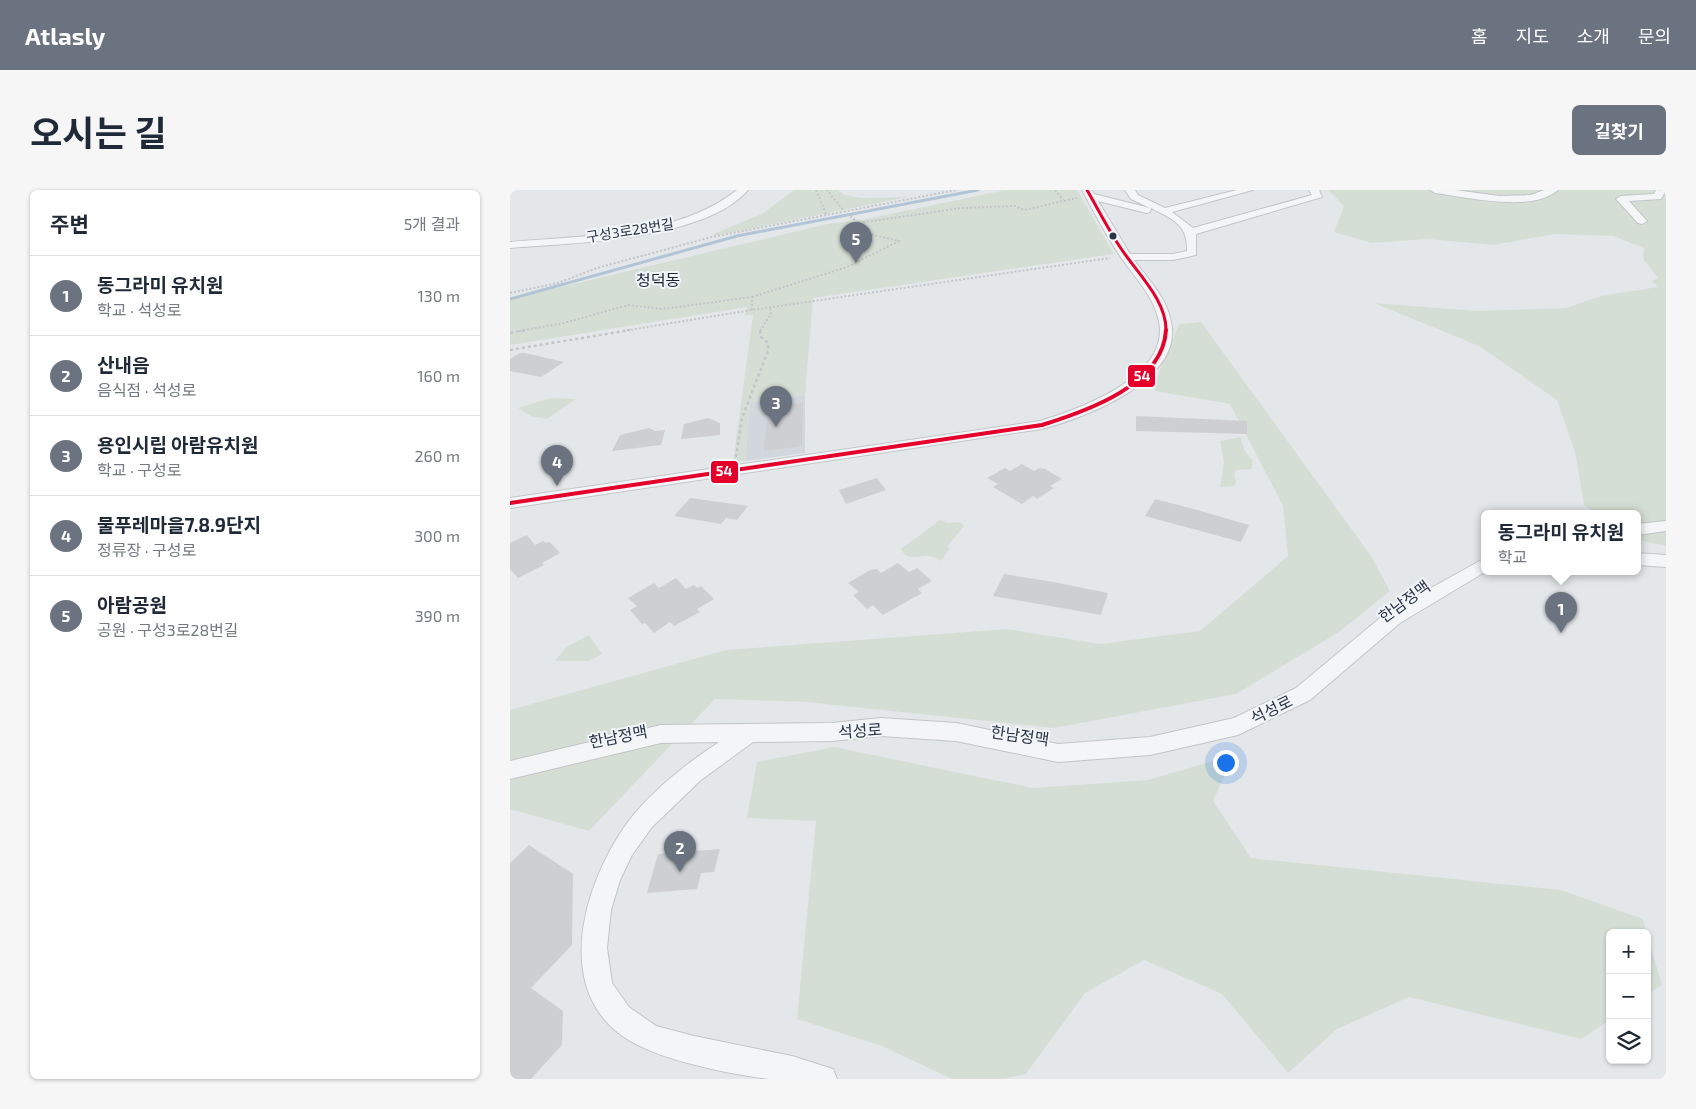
<!DOCTYPE html>
<html lang="ko">
<head>
<meta charset="utf-8">
<style>
	:root { --surface:#fff; --page:#f6f6f7; --text:#1f2937; --muted:#747a83; --line:#e0e1e3; --accent:#6a737f }
	body { margin:0; font-family:"Exo 2","Noto Sans KR",sans-serif; background:var(--page); color:var(--text) }
	.controls { position:absolute; right:15px; bottom:15px; display:grid; overflow:hidden; border-radius:8px; box-shadow:0 1px 4px #0004 }
	.controls button { width:45px; height:45px; display:grid; place-items:center; padding:0; border:0; border-bottom:1px solid var(--line); background:var(--surface); color:var(--text); font:25px sans-serif }
	.you { position:absolute; left:715px; top:572px; width:18px; height:18px; margin:-12px; border:4px solid #fff; border-radius:50%; background:#1a73e8; box-shadow:0 0 0 8px #1a73e833 }
	.badge { display:grid; place-items:center; width:32px; height:32px; border-radius:50%; background:var(--accent); color:#fff; font-size:16px; font-weight:700 }
	.pin { position:absolute; translate:-50% -41px; filter:drop-shadow(0 1px 2px #0008) }
	.pin::after { content:''; position:absolute; top:26px; width:18px; height:15px; background:inherit; clip-path:polygon(0 0,100% 0,50% 100%) }
	.popup { position:absolute; left:971px; top:320px; width:160px; height:65px; box-sizing:border-box; display:grid; place-content:center; border-radius:8px; background:var(--surface); filter:drop-shadow(0 1px 4px #0005); font-size:16px; white-space:nowrap; color:var(--muted) }
	.popup b { font-size:19px; color:var(--text) }
	.popup::after { content:''; position:absolute; left:50%; top:100%; margin-left:-10px; border:10px solid transparent; border-top-color:var(--surface) }
	.list { margin:0; padding:0; list-style:none }
	h2 { display:flex; justify-content:space-between; align-items:center; height:65px; margin:0; padding:0 20px; font-size:21px }
	h2 small { font-size:16px; font-weight:400; color:var(--muted) }
	.list li { display:grid; grid-template-columns:32px 1fr auto; gap:15px; align-items:center; box-sizing:border-box; height:80px; padding:0 20px; border-top:1px solid var(--line) }
	.list b { display:block; font-size:19px; white-space:nowrap }
	.list p { margin:0; font-size:16px; white-space:nowrap; color:var(--muted) }
	.list em { font-size:16px; font-style:normal; color:var(--muted) }
	.icon { flex:none; width:28px; height:28px; fill:none; stroke:currentColor; stroke-width:2; stroke-linecap:round; stroke-linejoin:round }
	.map { position:relative; flex:none; width:1156px; height:889px; overflow:hidden; border-radius:8px }
	header { display:flex; align-items:center; gap:30px; box-sizing:border-box; height:70px; padding:0 25px; background:var(--accent); color:#fff }
	header strong { font-size:24px }
	nav { display:flex; gap:28px; margin-inline-start:auto; font-size:18px }
	.intro { display:flex; align-items:center; justify-content:space-between; box-sizing:border-box; height:120px; padding:0 30px }
	h1 { margin:0; font-size:35px }
	.button { padding:12px 22px; border-radius:8px; background:var(--accent); color:#fff; font-size:18px; font-weight:700 }
	main { display:flex; gap:30px; padding:0 30px }
	aside { flex:1; background:var(--surface); border-radius:8px; box-shadow:0 1px 4px #0004 }
	.map>svg:first-child { display:block }
	.built { fill:#d2d7dd }
	.green { fill:#d5ded5 }
	.lines { fill:none; stroke-linecap:round; stroke-linejoin:round }
	.stream { stroke:#b1c5d6; stroke-width:3 }
	.building { fill:#cdcfd2 }
	.minor-casing { stroke:#c2c5c8; stroke-width:2 }
	.path-far1 { stroke:#c3c5c9; stroke-width:2; stroke-dasharray:2 2; stroke-linecap:butt }
	.path { stroke:#c3c5c9; stroke-width:2.5; stroke-dasharray:3 3; stroke-linecap:butt }
	.minor { fill:#f4f5f6; fill-rule:evenodd }
	.bus-1-far1-casing { stroke:#f2f5f9; stroke-width:5 }
	.bus-1-casing { stroke:#f2f5f9; stroke-width:7 }
	.bus-1-far1 { stroke:#e4002b; stroke-width:3 }
	.bus-1 { stroke:#e4002b; stroke-width:4 }
	.bus-dot { fill:#293445; stroke:#f2f5f9; stroke-width:2 }
	.labels { text-anchor:middle; dominant-baseline:central; stroke-width:4; stroke-linejoin:round; paint-order:stroke }
	.far-street-label { font-size:14px; fill:#293445; stroke:#f2f5f9 }
	.far-quarter-label { font-size:16px; fill:#1b2536; stroke:#f2f5f9 }
	.street-label { font-size:16px; fill:#293445; stroke:#f2f5f9 }
	.line-badge { stroke:#f2f5f9; stroke-width:2 }
	.badge-label { font-size:14px; text-anchor:middle; font-weight:bold; fill:#fff }
</style>
</head>
<body>
<header>
<strong>Atlasly</strong>
<nav><a>홈</a><a>지도</a><a>소개</a><a>문의</a></nav>
</header>
<div class="intro"><h1>오시는 길</h1><a class="button">길찾기</a></div>
<main>
<aside>
<h2>주변<small>5개 결과</small></h2>
<ul class="list">
<li><span class="badge">1</span><div><b>동그라미 유치원</b><p>학교 · 석성로</p></div><em>130 m</em></li>
<li><span class="badge">2</span><div><b>산내음</b><p>음식점 · 석성로</p></div><em>160 m</em></li>
<li><span class="badge">3</span><div><b>용인시립 아람유치원</b><p>학교 · 구성로</p></div><em>260 m</em></li>
<li><span class="badge">4</span><div><b>물푸레마을7.8.9단지</b><p>정류장 · 구성로</p></div><em>300 m</em></li>
<li><span class="badge">5</span><div><b>아람공원</b><p>공원 · 구성3로28번길</p></div><em>390 m</em></li>
</ul>
</aside>
<div class="map">
<svg width="1156" height="889" viewBox="0 0 1156 889">
	<rect width="100%" height="100%" fill="#e4e7ea"/>
	<path class="built" d="M295 205V263L235 271 240 212Z"/>
	<path class="green" d="M284 0H327L335 5 352 8 398 7 204 46 203 44 252 24Z
		M496 0H567L604 64 303 108 295 205 240 212 235 271 223 272 243 125H235L237 117 0 155V109L317 34 346 31Z
		M818 0H1156V356L1127 350V324H1088L1074 315 1065 262 1047 210 969 156 864 113 968 121 1056 118 1091 106 1148 97 1142 91 1148 88 1133 69 1134 58 1103 46 1045 44 983 55 918 49 862 53 824 42 834 16Z
		M691 132 861 366 880 401 829 442 726 504 544 538 296 512 205 509 79 641 0 619V520L216 460 497 439 590 454 690 441 778 366 773 316 720 214 645 201 647 187 669 134Z
		M41 208 66 209 37 229 21 226 8 218Z
		M730 247 735 261 743 271 741 279 727 280 724 284 726 292 724 296 710 297 714 272 710 251Z
		M430 330 438 333 450 332 454 336 437 357 440 358 431 371C427 369 421 365 416 366 406 367 396 370 391 359Z
		M79 445 92 464 79 471H45L56 457Z
		M324 557 523 598 638 590 724 565 703 611 741 668 1051 700 1133 729 1137 743H1100V830L1071 849 899 807 827 839 778 883 712 804 634 770 575 803 516 884 493 889H442L372 856 287 829 306 631 237 628 247 572Z
		M1137 744 1152 795 1137 805Z"/>
	<g class="lines">
		<path class="stream" d="M0 109 227 46 468 0"/>
	</g>
	<path class="building" d="M10 163H15L54 172 31 187 0 181V169Z
		M293 213 292 256 254 261 258 217Z
		M626 226 737 231V244L626 241Z
		M198 228 210 233V245L171 249 174 234Z
		M139 238 145 241 155 240 151 255 102 261 110 245Z
		M512 274 524 281 529 278 535 279 552 289 540 296 544 298 527 309 523 306 512 314 483 297 488 294 477 288 495 278 500 281Z
		M367 288 376 300 336 314 329 300Z
		M180 308 238 316 227 330 216 328 211 334 164 326Z
		M645 309 684 319 739 335 731 352 635 326Z
		M17 345 25 355 33 351 36 353 40 352 50 363 32 373 34 375 8 388 0 379V353Z
		M388 373 399 382 407 378 422 391 408 399 412 403 373 425 363 415 357 419 343 405 349 402 338 393 360 380 367 379 371 383Z
		M494 384 538 391 598 403 591 425 483 406Z
		M166 388 176 399 184 395 187 398 191 396 204 409 187 419 190 422 164 436 160 432 144 443 135 433 132 434 120 420 127 416 118 408 144 393 149 398Z
		M19 655 63 684 62 755 21 798 53 821 52 855 21 889H0V673Z
		M210 659 204 682 191 683 187 699 137 703 148 664Z"/>
	<g class="lines">
		<g class="minor-casing">
			<path id="minor" d="M227 0H238C195 50 63 53 0 58V52C75 45 166 48 227 0Z
				M572 0H582L584 4 640 18 621 9 615 0H625L628 5 655 18 727 0H743L662 22 683 38 802 5 799 0H809L812 7 686 44V65L663 70H624C638 89 657 108 661 132 674 190 575 228 532 239L0 318V308L530 231C572 218 668 184 647 124 640 102 623 85 610 66 596 45 584 22 572 0ZM588 11 637 23 640 22 641 18C662 29 678 34 677 61L663 64H620Z
				M920 0H945L989 6 1021 5 1034 0H1048C1022 23 957 7 925 3Z
				M1146 0H1156L1151 9 1119 11 1137 31 1132 34 1128 33 1106 9 1111 6 1144 4Z
				M1156 331V341L1127 345V334Z
				M1127 363 1156 365V377L1127 375Z
				M975 368V382L890 433 800 510 728 545 640 565 548 572 446 551 371 546 322 551 243 552 191 590 142 637 122 665 110 690 101 720 97 758 102 793 119 817 146 836 184 846 282 866 323 879 327 889C305 889 281 889 259 889 218 884 143 869 111 845 39 792 79 679 125 623 149 595 179 572 209 552L151 553 0 589V571L151 535 322 533 371 528 446 533 548 554 640 547 724 528 786 498 876 423Z"/>
		</g>
		<path class="path-far1" d="M306 0 316 24
			M545 0 553 10
			M349 33 451 18 505 16 514 20 567 8
			M0 103 48 93 87 78 202 47 446 0
			M242 107 337 77 389 51 363 45 333 20 317 0
			M9 141 54 133 118 115 152 119 242 107V120
			M113 141 242 120 600 68
			M250 141 261 124 260 118"/>
		<path class="path" d="M0 143 16 140
			M0 160 120 140
			M226 267 232 228 258 161V153L251 147 250 140"/>
		<use href="#minor" class="minor"/>
		<g class="bus-1-far1-casing">
			<path id="bus-1-far1" d="M577 0C588 19 598 39 610 57 626 82 657 110 656 141"/>
		</g>
		<g class="bus-1-casing">
			<path id="bus-1" d="M0 313 532 235C577 221 653 195 656 140"/>
		</g>
		<use href="#bus-1-far1" class="bus-1-far1"/>
		<use href="#bus-1" class="bus-1"/>
	</g>
	<circle class="bus-dot" cx="603" cy="46" r="4.5"/>
	<g class="labels">
		<g class="far-street-label">
			<text transform="translate(120 40) rotate(-9)">구성3로28번길</text>
		</g>
		<g class="far-quarter-label">
			<text x="148" y="89">청덕동</text>
		</g>
		<g class="street-label">
			<text transform="translate(894 411) rotate(-36)">한남정맥</text>
			<text transform="translate(761 519) rotate(-26)">석성로</text>
			<text transform="translate(350 540) rotate(-4)">석성로</text>
			<text transform="translate(510 545) rotate(8)">한남정맥</text>
			<text transform="translate(108 546) rotate(-11)">한남정맥</text>
		</g>
	</g>
	<g class="line-badge">
		<rect x="617" y="174" width="29" height="24" rx="5" fill="#e4002b"/>
		<rect x="200" y="270" width="29" height="24" rx="5" fill="#e4002b"/>
	</g>
	<g class="badge-label">
		<text x="632" y="191">54</text>
		<text x="214" y="286">54</text>
	</g>
</svg>
<div class="controls">
<button>+</button>
<button>−</button>
<button><svg class="icon" aria-label="layers" viewBox="0 0 24 24"><path d="M12 4l9 5-9 5-9-5zM3 14l9 5 9-5"/></svg></button>
</div>
<div class="you"></div>
<div class="pin badge" style="left:1051px;top:443px">1</div>
<div class="popup"><b>동그라미 유치원</b>학교</div>
<div class="pin badge" style="left:170px;top:682px">2</div>
<div class="pin badge" style="left:266px;top:237px">3</div>
<div class="pin badge" style="left:47px;top:296px">4</div>
<div class="pin badge" style="left:346px;top:73px">5</div>
</div>
</main>
</body>
</html>
